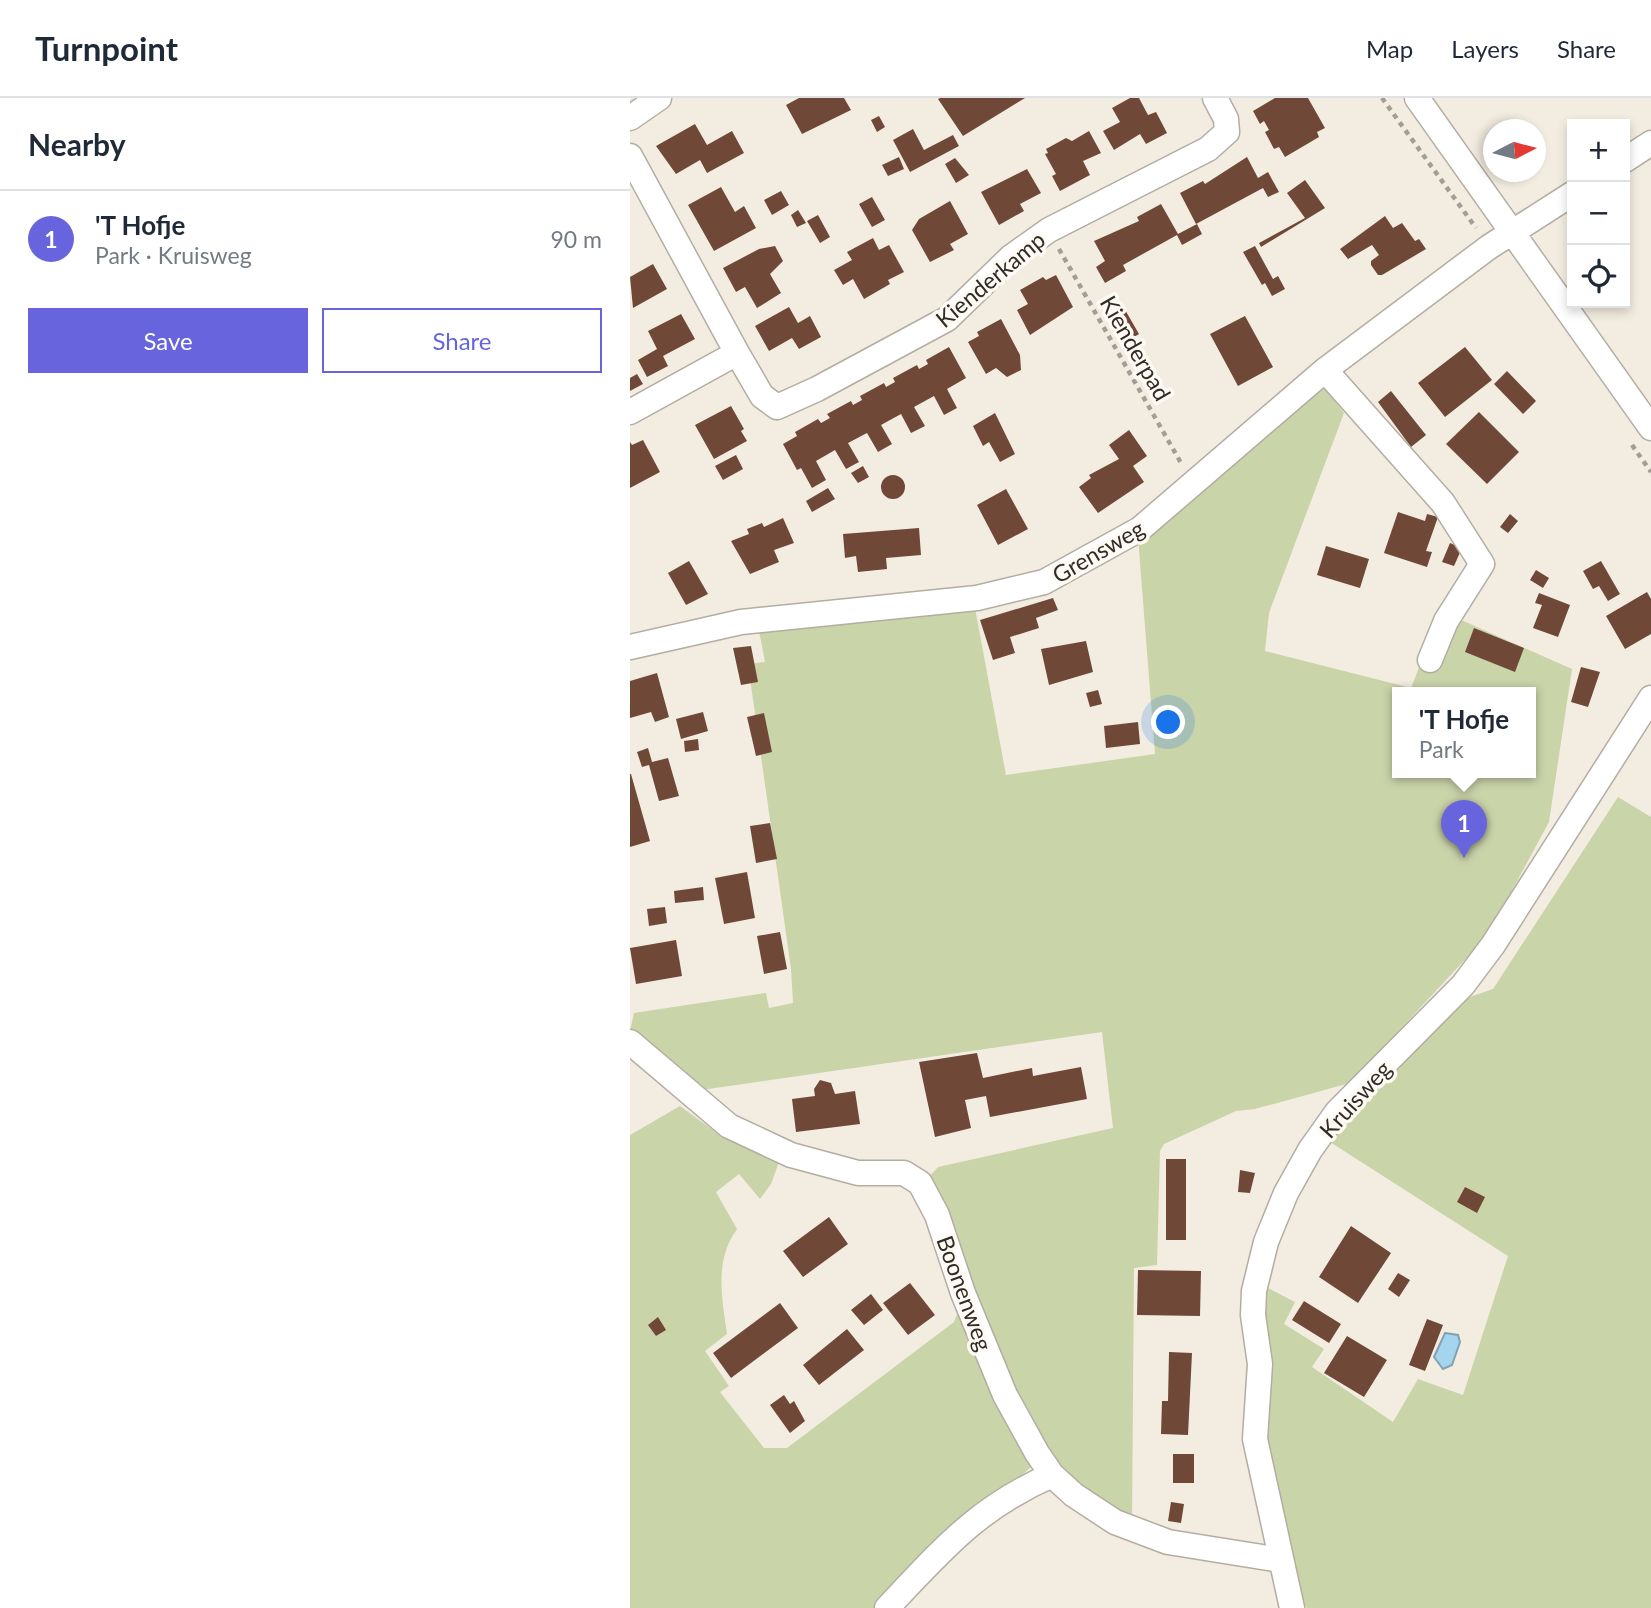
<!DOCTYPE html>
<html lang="en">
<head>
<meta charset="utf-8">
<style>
	:root { --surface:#fff; --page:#f6f6f7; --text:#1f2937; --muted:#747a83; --line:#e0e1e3; --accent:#6764de }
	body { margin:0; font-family:Lato,sans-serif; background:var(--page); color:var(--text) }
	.controls { position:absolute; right:21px; top:21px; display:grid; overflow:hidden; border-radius:0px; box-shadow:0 4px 10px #0003 }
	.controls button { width:63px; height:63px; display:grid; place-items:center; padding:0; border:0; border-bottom:2px solid var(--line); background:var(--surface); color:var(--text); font:35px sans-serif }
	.compass { position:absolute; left:853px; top:21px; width:63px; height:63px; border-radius:50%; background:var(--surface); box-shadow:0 4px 10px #0003; rotate:84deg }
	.you { position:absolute; left:539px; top:625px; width:24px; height:24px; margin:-18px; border:5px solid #fff; border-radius:50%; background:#1a73e8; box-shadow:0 0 0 10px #1a73e833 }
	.badge { display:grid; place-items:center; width:46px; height:46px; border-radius:50%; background:var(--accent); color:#fff; font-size:23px; font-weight:700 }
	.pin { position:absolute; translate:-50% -58px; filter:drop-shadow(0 2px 4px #0008) }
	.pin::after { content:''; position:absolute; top:37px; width:24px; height:21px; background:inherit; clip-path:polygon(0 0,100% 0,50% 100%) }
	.popup { position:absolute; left:762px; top:589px; width:144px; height:91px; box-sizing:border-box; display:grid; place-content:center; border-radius:0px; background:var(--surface); filter:drop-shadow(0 2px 5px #0005); font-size:23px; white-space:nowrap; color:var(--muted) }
	.popup b { font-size:26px; color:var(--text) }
	.popup::after { content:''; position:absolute; left:50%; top:100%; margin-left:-14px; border:14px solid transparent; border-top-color:var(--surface) }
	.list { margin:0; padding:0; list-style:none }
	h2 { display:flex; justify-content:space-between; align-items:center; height:91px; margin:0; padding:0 28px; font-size:30px }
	h2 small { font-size:23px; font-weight:400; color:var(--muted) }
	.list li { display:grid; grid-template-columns:46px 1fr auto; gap:21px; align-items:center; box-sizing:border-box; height:98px; padding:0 28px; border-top:2px solid var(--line) }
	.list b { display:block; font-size:26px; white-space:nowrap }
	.list p { margin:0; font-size:23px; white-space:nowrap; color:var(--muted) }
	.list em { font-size:23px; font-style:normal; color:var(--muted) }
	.actions { display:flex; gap:14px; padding:21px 28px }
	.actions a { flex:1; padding:16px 0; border:2px solid var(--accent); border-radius:0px; text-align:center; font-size:24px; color:var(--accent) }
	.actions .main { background:var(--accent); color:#fff }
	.icon { flex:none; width:38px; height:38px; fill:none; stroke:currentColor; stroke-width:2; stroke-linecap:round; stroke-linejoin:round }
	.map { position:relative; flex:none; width:1021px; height:1510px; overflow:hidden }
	header { display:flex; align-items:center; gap:42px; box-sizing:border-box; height:98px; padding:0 35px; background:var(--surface); border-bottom:2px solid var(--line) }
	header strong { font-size:33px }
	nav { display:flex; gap:38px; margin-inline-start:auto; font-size:24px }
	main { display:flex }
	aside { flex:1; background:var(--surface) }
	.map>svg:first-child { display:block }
	.green { fill:#cad4a9; fill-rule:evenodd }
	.water { fill:#a5d4ee; stroke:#82a2b3; stroke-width:2 }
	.building { fill:#704837 }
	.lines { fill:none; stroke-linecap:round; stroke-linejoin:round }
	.minor-casing { stroke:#b3ada2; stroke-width:27 }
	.path { stroke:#a29e95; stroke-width:4.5; stroke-dasharray:5 5; stroke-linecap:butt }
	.minor { stroke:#fff; stroke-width:24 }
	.labels { text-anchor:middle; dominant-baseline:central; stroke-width:7; stroke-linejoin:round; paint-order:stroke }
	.street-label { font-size:23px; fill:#2f2c28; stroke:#fefaf3 }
</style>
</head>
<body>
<header>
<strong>Turnpoint</strong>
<nav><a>Map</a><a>Layers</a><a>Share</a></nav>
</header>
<main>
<aside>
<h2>Nearby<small></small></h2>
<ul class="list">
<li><span class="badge">1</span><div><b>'T Hofje</b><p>Park · Kruisweg</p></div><em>90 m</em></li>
</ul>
<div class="actions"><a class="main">Save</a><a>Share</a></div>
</aside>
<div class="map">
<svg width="1021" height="1510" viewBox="0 0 1021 1510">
	<rect width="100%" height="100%" fill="#f3ede1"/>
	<path class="green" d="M693 288 714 315 639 515 635 553 781 590 811 513 942 571 919 724 858 837 720 985 625 1011 606 1013 534 1046 530 1053 527 1167 504 1170 502 1425 445 1391 395 1325 297 1081 308 1069 483 1030 472 934 64 993 0 933 4 915 136 895 139 910 163 905 161 871 118 566 135 564 129 533 345 510 376 677 525 656 508 439ZM768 594H900V674H768Z
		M988 699 1021 719V1510H677L665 1496 634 1358V1188L665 1204 654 1226 694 1251 682 1269 763 1324 788 1281 833 1297 878 1158 700 1044 834 901 863 891Z
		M50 1008 91 1038 149 1064 141 1086 130 1101 109 1076 86 1094 107 1131C84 1163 92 1199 97 1236L75 1253 99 1288 90 1294 134 1350H157L324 1224 330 1208 402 1368 248 1510H0V1037Z"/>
	<path class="water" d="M815 1235 828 1237 830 1244 822 1267 813 1271 804 1259Z"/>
	<path class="building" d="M169 0H214L221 12 172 36 156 7Z
		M395 0 333 38 308 1 310 0Z
		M500 0H509L518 17 526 14 537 35 516 46 510 36 484 52 473 33 490 24 482 10Z
		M645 0H678L695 30 687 34 689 39 655 59 649 49 644 51 635 34 639 32 634 23 630 26 623 13Z
		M249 18 255 29 247 34 241 22Z
		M65 26 77 47 102 33 114 55 77 75 70 62 46 76 26 48Z
		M283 31 294 52 323 37 329 48 280 74 263 42Z
		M459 33 471 55 453 63 460 77 430 93 422 78 426 76 415 56 418 55 416 51 436 40 442 43Z
		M269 59 274 71 258 78 252 67Z
		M617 59 628 80 638 74 649 94 638 99 633 90 566 126 550 95 573 83 575 86Z
		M325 60 339 77 326 85 315 66Z
		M397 71 411 95 390 106 394 113 369 127 351 94Z
		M675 82 695 110 631 149 629 145 675 120 657 95Z
		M91 89 105 114 114 108 126 130 84 153 58 107Z
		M151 93 159 107 142 117 134 102Z
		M242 99 255 122 242 129 229 106Z
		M320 103 338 136 320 146 324 152 300 164 282 132 289 121Z
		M531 106 548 136 567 126 572 136 552 147 547 137 493 167 496 173 475 185 466 169 475 163 464 143 509 123 507 119Z
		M168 112 176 125 167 129 161 117Z
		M188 117 200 139 190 145 177 123Z
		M755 118 763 130 772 125 785 143 789 141 796 151 752 177H748L741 167V163L749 157 742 147 718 161 710 151Z
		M243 140 249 152 259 147 274 174 258 182 260 186 234 201 223 181 213 187 204 172 222 162 217 154Z
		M145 148 153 163 140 176 151 195 127 210 115 189 106 194 93 170 129 151Z
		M625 148 643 181 648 178 655 191 642 198 635 185 632 187 613 154Z
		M23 166 37 191 3 210 0 179Z
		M426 177 443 209 400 237 387 212 398 206 390 192 413 179 416 182Z
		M159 209 168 225 180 218 191 239 169 251 162 240 139 253 125 228Z
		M494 210 509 236 496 244 481 217Z
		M51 216 65 241 33 258 38 268 17 279 8 262 27 251 18 233Z
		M615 218 643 269 608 288 580 236Z
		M371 221 390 257 391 272 377 279 366 270 356 276 338 244 349 238 347 234Z
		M319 249 336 280 317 291 327 310 314 317 304 298 284 309 295 328 281 335 271 316 251 327 262 346 248 354 237 335 218 345 229 364 216 371 205 352 186 363 196 382 182 390 171 370 167 372 153 346 167 338 165 334 188 321 191 325 200 320 197 316 221 303 223 307 232 302 230 298 254 285 256 289 265 284 263 280 287 267 289 271 298 266 296 262Z
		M835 249 862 282 815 319 788 285Z
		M877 273 906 303 893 316 864 286Z
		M7 276 13 286 0 293V280Z
		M761 293 796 337 781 349 748 304Z
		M101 308 114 331 111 333 117 343 84 361 65 327Z
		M849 314 889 354 857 386 816 346Z
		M365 315 385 356 370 364 359 344 353 348 343 328Z
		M499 332 517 358 503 368 514 384 468 415 449 389 461 380 459 377 489 361 479 347Z
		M13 342 30 374 0 390V344L2 347Z
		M106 357 113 371 93 382 85 368Z
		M233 368 239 379 228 385 221 375Z
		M251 389a12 12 0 1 1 24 0a12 12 0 1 1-24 0Z
		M198 390 205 401 182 414 176 403Z
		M376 391 398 431 368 447 347 407Z
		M768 414 795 423 797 416 808 419 796 453 802 454 797 469 754 455Z
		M880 416 888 423 878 435 870 429Z
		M153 420 164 445 144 452 149 464 120 476 101 443 119 436 117 431 132 425 134 429Z
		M289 430 291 457 256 460 257 471 228 474 226 458 215 460 213 436Z
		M820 445 832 450 824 468 812 464Z
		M696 448 739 461 730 490 687 477Z
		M59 463 78 496 56 507 38 475Z
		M971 463 990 496 978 503 969 488 963 491 953 473Z
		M906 472 919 480 913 490 900 482Z
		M1017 494 1021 501V536L995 551 976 518Z
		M909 495 940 507 928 539 903 530 912 507 905 505Z
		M423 500 428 512 406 520 409 530 380 539 385 555 363 562 350 522Z
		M844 530 894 550 885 574 835 554Z
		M456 543 463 574 419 587 411 551Z
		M121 548 128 584 111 587 103 550Z
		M951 569 970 574 958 609 941 604Z
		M27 575 39 619 25 624 21 614 0 620V583Z
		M468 592 472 606 460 609 456 595Z
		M73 614 78 633 51 641 46 621Z
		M134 615 142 654 126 658 117 619Z
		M508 624 510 646 476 650 474 628Z
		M68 641 69 652 55 654 54 643Z
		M18 650 22 664 38 660 49 698 29 703 19 667 12 669 7 654Z
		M1 676 20 743 0 749V676Z
		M140 725 147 761 126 765 120 728Z
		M117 774 125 820 94 826 85 780Z
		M73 789 74 802 45 805 44 793Z
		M35 809 37 825 19 828 17 811Z
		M150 834 157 871 134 876 127 838Z
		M46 842 52 878 6 886 0 850Z
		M347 955 353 980 402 970 403 978 451 969 457 1001 360 1019 356 998 335 1002 341 1030 305 1039 289 964Z
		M190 982 201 985 205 996 225 993 230 1026 166 1034 162 1001 185 998 184 991Z
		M536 1061H556V1142H536Z
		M610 1072 625 1075 620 1095 608 1094Z
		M835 1089 855 1099 847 1115 827 1104Z
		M199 1119 218 1146 173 1179 153 1153Z
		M721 1128 761 1155 728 1205 689 1179Z
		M508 1172 571 1173 570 1218 507 1217Z
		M768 1175 780 1182 769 1199 758 1191Z
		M280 1185 305 1217 278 1237 253 1205Z
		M241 1196 253 1212 234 1227 221 1212Z
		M674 1203 711 1226 699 1245 662 1222Z
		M150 1205 168 1230 101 1280 83 1255Z
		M28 1219 36 1232 26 1238 18 1227Z
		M797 1221 813 1227 795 1273 779 1267Z
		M217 1231 234 1252 189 1287 173 1267Z
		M717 1238 757 1262 734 1299 694 1275Z
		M539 1254 562 1255 558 1337 531 1336 532 1303H538Z
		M154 1297 160 1306 164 1303 175 1323 160 1335 140 1307Z
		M543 1356H564V1385H543Z
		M541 1404 554 1406 551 1425 538 1423Z"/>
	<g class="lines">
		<g class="minor-casing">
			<path id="minor" d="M787 0 1021 330
				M0 20 29 0
				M0 58 107 255 132 298 147 309 187 291 317 221 381 159 419 132 578 51 597 34 596 21 585 0
				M995 62 1021 45
				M695 272 813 405 852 466 816 523 800 562
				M0 314 107 255
				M0 549 111 524 347 500 414 484 510 431 695 272 859 149 942 96
				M0 944 99 1028 161 1057 228 1075H274L290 1085 307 1117 333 1195 375 1297 407 1355 422 1377 444 1397 485 1424 538 1444 651 1462
				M257 1510C312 1452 347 1410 422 1377
				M662 1510 625 1341 630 1266 623 1217 624 1193 636 1144 656 1095 680 1052 707 1014 833 887 863 847 1021 600"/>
		</g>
		<path class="path" d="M752 0 846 130
			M429 151 551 365
			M1002 347 1021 374"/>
		<use href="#minor" class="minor"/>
	</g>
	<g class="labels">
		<g class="street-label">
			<text transform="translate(360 181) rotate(-40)">Kienderkamp</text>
			<text transform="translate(506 250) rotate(60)">Kienderpad</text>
			<text transform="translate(468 453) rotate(-30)">Grensweg</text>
			<text transform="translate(725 1001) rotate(-48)">Kruisweg</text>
			<text transform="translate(335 1195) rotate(70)">Boonenweg</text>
		</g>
	</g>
</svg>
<div class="controls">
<button>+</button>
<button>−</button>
<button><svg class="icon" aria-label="locate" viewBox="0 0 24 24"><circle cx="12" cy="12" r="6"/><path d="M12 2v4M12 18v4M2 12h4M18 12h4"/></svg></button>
</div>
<svg class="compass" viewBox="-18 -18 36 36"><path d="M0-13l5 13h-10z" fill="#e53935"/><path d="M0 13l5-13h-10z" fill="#747a83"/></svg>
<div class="you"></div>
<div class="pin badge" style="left:834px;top:760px">1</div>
<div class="popup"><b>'T Hofje</b>Park</div>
</div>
</main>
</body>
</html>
